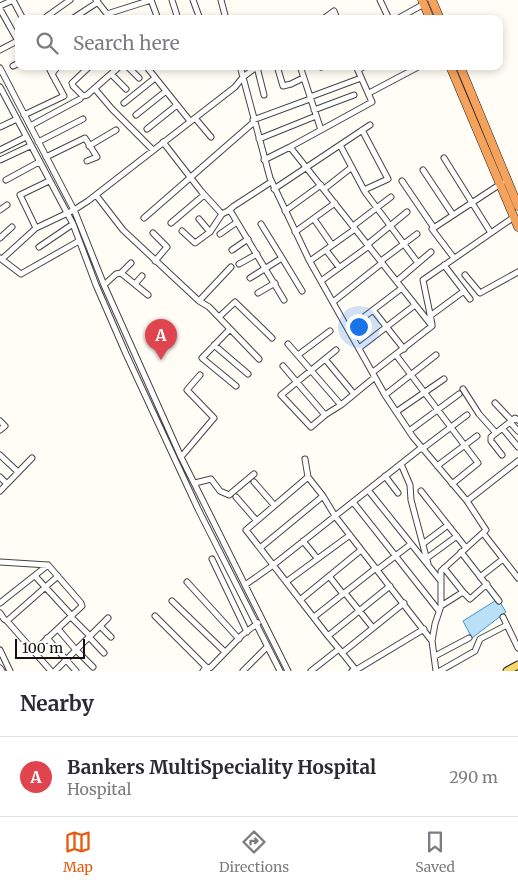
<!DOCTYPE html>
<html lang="en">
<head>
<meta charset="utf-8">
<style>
	:root { --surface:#fff; --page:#f2f2f3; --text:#2b2b33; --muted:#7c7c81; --line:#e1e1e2; --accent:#ea580c }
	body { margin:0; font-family:Merriweather,serif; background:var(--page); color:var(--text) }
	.scale { position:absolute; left:15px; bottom:12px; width:70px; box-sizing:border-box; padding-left:5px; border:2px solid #111; border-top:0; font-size:14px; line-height:18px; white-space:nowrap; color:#111; -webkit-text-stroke:4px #fff; paint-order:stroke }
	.you { position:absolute; left:358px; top:326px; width:18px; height:18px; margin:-12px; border:4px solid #fff; border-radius:50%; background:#1a73e8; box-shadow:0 0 0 8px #1a73e833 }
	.badge { display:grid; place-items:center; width:32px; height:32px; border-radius:50%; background:var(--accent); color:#fff; font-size:16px; font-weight:700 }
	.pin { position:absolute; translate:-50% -41px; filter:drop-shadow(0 1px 2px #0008) }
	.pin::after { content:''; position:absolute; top:26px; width:18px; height:15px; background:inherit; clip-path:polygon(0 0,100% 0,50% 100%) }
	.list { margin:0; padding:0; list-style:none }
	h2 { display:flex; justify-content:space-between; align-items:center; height:65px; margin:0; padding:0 20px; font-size:21px }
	h2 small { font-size:16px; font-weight:400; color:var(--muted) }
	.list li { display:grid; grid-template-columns:32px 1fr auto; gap:15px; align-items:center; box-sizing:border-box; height:80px; padding:0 20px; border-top:1px solid var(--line) }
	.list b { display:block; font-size:19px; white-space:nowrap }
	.list p { margin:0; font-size:16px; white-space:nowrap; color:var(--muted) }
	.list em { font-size:16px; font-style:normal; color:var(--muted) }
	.icon { flex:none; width:28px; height:28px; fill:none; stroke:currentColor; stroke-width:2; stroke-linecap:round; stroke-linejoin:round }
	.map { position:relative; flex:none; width:518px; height:671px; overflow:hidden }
	.search { position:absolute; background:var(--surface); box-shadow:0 2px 8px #0003; left:15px; right:15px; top:15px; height:55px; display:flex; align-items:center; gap:12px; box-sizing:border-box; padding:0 18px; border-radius:10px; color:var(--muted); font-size:19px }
	.sheet { height:145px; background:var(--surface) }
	nav { display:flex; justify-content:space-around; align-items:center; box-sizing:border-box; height:70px; border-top:1px solid var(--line); background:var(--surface); font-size:14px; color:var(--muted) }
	nav a { display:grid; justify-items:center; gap:2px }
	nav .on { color:var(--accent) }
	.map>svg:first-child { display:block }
	.water { fill:#b9e0f7; stroke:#3f96cf }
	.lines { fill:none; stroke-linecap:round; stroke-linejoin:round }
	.minor-casing { stroke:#444; stroke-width:7 }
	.major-casing { stroke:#222; stroke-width:9 }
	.highway-casing { stroke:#222; stroke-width:9 }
	.minor { stroke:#fff; stroke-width:5 }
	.major { stroke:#f9d66b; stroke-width:7 }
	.highway { stroke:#f5a25d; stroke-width:8 }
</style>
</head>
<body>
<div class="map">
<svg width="518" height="671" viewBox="0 0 518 671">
	<rect width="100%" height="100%" fill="#fffdf5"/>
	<path class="water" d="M498 599 506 612 472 638 463 621Z"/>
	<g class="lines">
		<g class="minor-casing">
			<path id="minor" d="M13 0 23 19
				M96 0 111 19
				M172 0 178 19
				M193 0 200 19
				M221 0 226 19
				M380 0 389 19
				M0 6 13 0
				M0 9 18 41
				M107 14 151 0 158 19
				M47 19 46 17 70 0
				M72 19 98 2
				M323 19 334 11 337 19
				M397 19 424 4
				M0 50 19 40
				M13 66 19 63
				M48 66 52 74 58 66
				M90 66 72 83 73 86 83 96 87 95 120 66
				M127 66 139 78
				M146 66 190 121
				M240 66 270 178 309 260 385 395 413 437 467 501 486 530 441 571V606L435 624 432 641 436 671
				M277 66 283 86 291 84 303 78
				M300 66 321 130
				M320 66 321 67
				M356 66 372 102 290 147 432 326 373 372
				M257 67 264 95
				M0 68 75 212 104 285 181 457 288 671
				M358 70 365 66
				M111 74 126 89
				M0 87 73 224 96 285 126 354 198 509 280 671
				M95 89 112 109 153 150
				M369 93 420 66
				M310 97 361 78
				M124 103 155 78
				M314 110 354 95
				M24 115 64 96 52 74
				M136 115 166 91
				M195 118 211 137
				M253 120 310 99
				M30 126 80 99
				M0 127 17 119
				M147 129 177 105
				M362 130 388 179 364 190
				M259 139 316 116
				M38 142 83 119
				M163 142 201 191 222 214 228 211 231 212 284 300
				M340 145 365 192 418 263 397 281
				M89 146 116 130
				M0 150 26 137
				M46 157 85 138 97 157 87 161
				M444 158 491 233
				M0 160 30 146
				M264 160 290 147
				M423 170 453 215
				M6 180 39 162
				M402 181 434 228
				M274 189 370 125
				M324 189 352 167
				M96 195 123 230 199 301 231 267
				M0 210 7 205
				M228 211 234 206 271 182
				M285 211 321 185
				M144 218 254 122
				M199 219 210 232 222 214
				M314 219 332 245
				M171 223 204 195
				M353 226 391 197
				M36 228 20 195 49 181
				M182 231 195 243 210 232
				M295 232 335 203
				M153 233 167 247 155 261
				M220 234 237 222
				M0 238 12 227
				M368 244 407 212
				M39 247 73 224
				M232 250 248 239
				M326 250 339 267
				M0 258 21 274 79 241
				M282 258 302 291
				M454 258 432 229 502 183
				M2 259 36 228 74 210 88 201 235 87 243 77 258 66
				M310 261 355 229
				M381 261 417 234
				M418 263 431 252
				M239 264 257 254
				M444 265 470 299
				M121 273 131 263
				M465 275 480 293 518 272
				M250 278 282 258 261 224
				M321 281 369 246
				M135 284 142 276
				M104 285 116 274 121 273 148 295
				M258 293 275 283
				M199 301 209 307 259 359
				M333 302 382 263
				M373 310 404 349
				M430 316 464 291
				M219 317 235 302 272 338
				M432 324 423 280 514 217
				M230 329 202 358 236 386
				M348 329 402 288
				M288 344 341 405
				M214 345 248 374
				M359 348 415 305
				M336 350 281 395 311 427 325 415 341 405 375 377
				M298 355 330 331
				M396 355 478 463 452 484
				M325 359 354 394
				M283 366 325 415
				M463 389 479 414 496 433
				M385 395 436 355
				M495 403 512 421
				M396 412 444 379
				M0 421 5 426 0 430
				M510 422 518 431
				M503 429 518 447
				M409 431 459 394
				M422 449 467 415
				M0 455 18 472
				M502 455 491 441V437L515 418 518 420
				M181 457 214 418 187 390 200 375
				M305 459 308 477 323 496 335 516 432 641
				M401 464 410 485 411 500 428 564
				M437 466 477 436
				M385 476 398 493
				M0 477 7 484
				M308 477 246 530 328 636
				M254 482 274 505
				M195 483 211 479 220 491 229 495 254 474
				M368 490 440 580
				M0 491 32 458
				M421 491 466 548
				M236 497 256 520
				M467 501 518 461
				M353 502 439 611
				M483 533 518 578
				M303 541 317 558
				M424 543 448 525
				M260 548 323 496
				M461 552 499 601
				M427 558 457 536
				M212 559 247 632
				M0 562 48 565 0 603
				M377 570 411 544
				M35 576 72 616
				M329 576 343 594
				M480 577 503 559
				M187 582 239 639
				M286 582 350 535
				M245 585 272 566 421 448
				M463 592 470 599 487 584
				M345 593 373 628
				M300 600 361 550
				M172 601 225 652
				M441 606 463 592 444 568
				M0 613 4 619 7 621 58 576
				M155 616 208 669
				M71 617 90 636
				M314 617 376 568
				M503 617 518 648
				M7 621 51 671
				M100 626 111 637
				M58 629 76 650 93 667
				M89 637 104 653
				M47 638 76 671
				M339 649 328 636 390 586
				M0 650 10 671
				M34 651 82 606 81 603 48 565
				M342 653 404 603
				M435 656 469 638
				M0 668 2 671
				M356 670 424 629
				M55 671 108 618
				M203 671 206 667 210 668 242 635 258 623
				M243 671 267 647
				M311 671 339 649 355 669 352 671
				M440 671 475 651 480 639 507 625"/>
		</g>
		<g class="major-casing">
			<path id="major" d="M507 671 518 665"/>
		</g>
		<g class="highway-casing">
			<path id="highway" d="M422 0 430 19
				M432 0 440 19
				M450 66 518 227
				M460 66 518 206"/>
		</g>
		<use href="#minor" class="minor"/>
		<use href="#major" class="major"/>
		<use href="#highway" class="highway"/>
	</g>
</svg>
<div class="scale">100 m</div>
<div class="you"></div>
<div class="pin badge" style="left:161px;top:360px;background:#e0444e">A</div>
<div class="search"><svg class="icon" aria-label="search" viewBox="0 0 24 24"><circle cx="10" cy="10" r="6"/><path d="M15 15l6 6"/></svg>Search here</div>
</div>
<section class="sheet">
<h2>Nearby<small></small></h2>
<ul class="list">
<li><span class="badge" style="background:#e0444e">A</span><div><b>Bankers MultiSpeciality Hospital</b><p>Hospital</p></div><em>290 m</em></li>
</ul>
</section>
<nav>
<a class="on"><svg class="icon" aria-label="map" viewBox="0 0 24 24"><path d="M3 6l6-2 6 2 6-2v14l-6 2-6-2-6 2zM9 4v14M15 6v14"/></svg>Map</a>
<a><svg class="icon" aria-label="directions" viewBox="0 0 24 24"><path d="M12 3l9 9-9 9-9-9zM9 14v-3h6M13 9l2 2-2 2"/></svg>Directions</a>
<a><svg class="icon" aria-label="saved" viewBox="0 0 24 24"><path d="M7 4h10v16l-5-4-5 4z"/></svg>Saved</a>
</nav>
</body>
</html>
